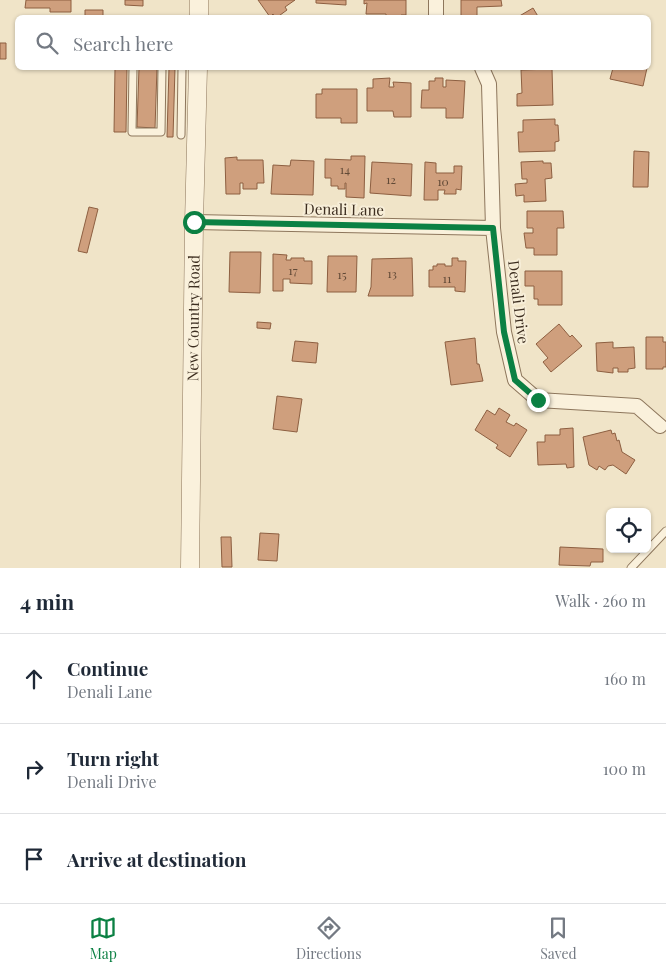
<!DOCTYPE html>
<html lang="en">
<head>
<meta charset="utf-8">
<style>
	:root { --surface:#fff; --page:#f6f6f7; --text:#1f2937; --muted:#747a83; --line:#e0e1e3; --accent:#0b8043 }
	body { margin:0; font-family:"Playfair Display",serif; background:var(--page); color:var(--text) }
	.controls { position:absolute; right:15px; bottom:15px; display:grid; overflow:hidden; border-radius:8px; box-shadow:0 1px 4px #0004 }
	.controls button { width:45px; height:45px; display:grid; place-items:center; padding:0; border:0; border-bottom:1px solid var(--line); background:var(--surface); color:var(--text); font:25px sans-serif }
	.stop { position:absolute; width:15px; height:15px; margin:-11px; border:4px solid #0b8043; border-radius:50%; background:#fff }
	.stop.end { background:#0b8043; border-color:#fff; box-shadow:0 1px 5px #0008 }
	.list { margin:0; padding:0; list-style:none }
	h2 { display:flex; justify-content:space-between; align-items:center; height:65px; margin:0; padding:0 20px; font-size:21px }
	h2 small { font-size:16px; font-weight:400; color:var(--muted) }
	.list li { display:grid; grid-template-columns:32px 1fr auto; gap:15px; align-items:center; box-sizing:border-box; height:90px; padding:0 20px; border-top:1px solid var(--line) }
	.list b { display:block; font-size:19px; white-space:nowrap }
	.list p { margin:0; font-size:16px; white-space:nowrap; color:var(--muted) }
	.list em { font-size:16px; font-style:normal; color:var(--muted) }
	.icon { flex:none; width:28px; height:28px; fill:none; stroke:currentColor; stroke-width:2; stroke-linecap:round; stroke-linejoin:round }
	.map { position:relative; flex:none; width:666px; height:568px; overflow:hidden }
	.search { position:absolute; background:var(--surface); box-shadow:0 1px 4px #0004; left:15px; right:15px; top:15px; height:55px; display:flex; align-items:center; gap:12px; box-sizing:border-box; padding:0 18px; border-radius:8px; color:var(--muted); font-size:19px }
	.sheet { height:335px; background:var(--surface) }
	nav { display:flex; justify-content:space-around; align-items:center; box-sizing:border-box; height:70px; border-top:1px solid var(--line); background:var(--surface); font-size:14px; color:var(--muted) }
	nav a { display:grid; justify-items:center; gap:2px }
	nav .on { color:var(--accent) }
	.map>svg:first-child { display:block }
	.building { fill:#cf9f7d; stroke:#8d5f41 }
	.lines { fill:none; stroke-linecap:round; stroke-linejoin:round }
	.service-casing { stroke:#8d765c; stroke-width:9 }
	.minor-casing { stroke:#8d765c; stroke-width:16 }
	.tertiary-casing { stroke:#8d765c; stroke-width:19 }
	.service { stroke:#faf1dc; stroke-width:7 }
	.minor { stroke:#faf1dc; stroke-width:14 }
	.tertiary { stroke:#faf1dc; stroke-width:18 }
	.route { stroke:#0b8043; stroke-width:6 }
	.labels { text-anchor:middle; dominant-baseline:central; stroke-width:4; stroke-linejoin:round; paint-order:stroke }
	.number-label { font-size:12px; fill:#624a37 }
	.street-label { font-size:15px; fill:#3d2e20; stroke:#f7eed8 }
</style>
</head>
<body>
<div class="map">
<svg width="666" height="568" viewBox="0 0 666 568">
	<rect width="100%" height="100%" fill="#f0e4c8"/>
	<path class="building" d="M26 0H71V12H50V8H25Z
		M125 0H143V6L125 5Z
		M258 0H295L285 7 287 10 276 18 273 14 270 17Z
		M316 0H346V5L316 3Z
		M364 0H406V15H401V18H386V14H366L367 3 364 4Z
		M461 0H501L502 6 477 7V16L461 17Z
		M533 8 539 18H516Z
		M85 10H103V18H85Z
		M0 43H6V59H0Z
		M115 68H127L126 132H114Z
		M139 68H157L155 128 137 127Z
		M169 68H175L173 137H167Z
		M613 68H647L643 86 610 79Z
		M552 69 553 105 517 106V94L522 93 521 70Z
		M390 78 389 87H394L393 82 411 83V117H394L393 111H367V88H373V79Z
		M435 78H443V87H446V80L465 81 463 118H446V108H421L422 90H429V81H435Z
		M322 89H357V123H341V118H316V94H322Z
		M555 119V125H558L559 141 555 142V151L519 152 518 132H523V120Z
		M634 151 649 152 648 187H633Z
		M351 156H365L364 198 346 197V183H345V189H338V186H331V178H325V159L351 160Z
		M237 157V160H263L264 183H257V189H243V183H240V194H226L225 158Z
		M291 160 314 161 313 195 271 194 273 165 290 166Z
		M543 161V163H551L552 178 545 179 546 201 524 202V195L516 196 515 184 527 183V179H522L521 162Z
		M372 162 412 164 411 196 370 193Z
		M425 162 436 163V173H454V166H462L461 190 456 189V194H444L445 190H438V200H424Z
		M89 207 98 209 87 253 78 251Z
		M527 211H563L564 228H557V255H534V248H526L524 233H533V228H527Z
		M230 252H261L260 293 229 292Z
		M273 254 287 255 286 260H291V258H304V261H312V284L290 283V279H283V291H273Z
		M328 256H357L356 292H327Z
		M412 258 413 296H368L371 287 372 259Z
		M452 258H458V261H466L465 292 455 291V287H429V270H433V266H437V264H445V266H452Z
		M525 271H562V305H538V299H534V286H525Z
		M257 322 271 323 270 329 257 328Z
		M559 324 570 337 572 335 582 346 551 372 543 362 548 358 536 344Z
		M646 337H663V342H666V367H663V369H646Z
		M475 338 477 364H479L483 381 451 385 445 342Z
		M295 341 318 343 316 363 292 361Z
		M613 342V348L634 347 635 368 628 369V372H618V368H613V373L597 371 596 343Z
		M277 396 302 399 297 432 273 429Z
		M499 408 510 415 506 422 514 426 516 423 527 430 510 457 496 448 498 445 475 430 487 410 495 415Z
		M573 428 574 467 567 468 566 464 538 465 537 442H545V435H560V429Z
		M611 430 612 434 615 433 617 441 619 440 622 452 635 460 626 474 613 465 608 466 605 470 599 466 597 470 589 465 583 437Z
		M260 533 279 534 277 561 258 560Z
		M221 537H231L232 567H222Z
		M560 547 603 549V562H591L590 566 559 565Z"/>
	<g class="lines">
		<g class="service-casing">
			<path id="service" d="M133 68 132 132H161L162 68
				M181 135 182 68
				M631 568 666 531"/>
		</g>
		<g class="minor-casing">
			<path id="minor" d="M436 18V0
				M482 68 489 84 493 228 504 332 515 380 538 400 637 406 660 426
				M194 222 493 228"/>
		</g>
		<g class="tertiary-casing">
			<g id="tertiary">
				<path d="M199 18V0"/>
				<path id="s1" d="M190 568 194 222 198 68"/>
			</g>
		</g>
		<use href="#service" class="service"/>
		<use href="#minor" class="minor"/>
		<use href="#tertiary" class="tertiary"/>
	</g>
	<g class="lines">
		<path class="route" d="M194 222 493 228 504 332 515 380 538 400"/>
	</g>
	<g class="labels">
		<g class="number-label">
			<text x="345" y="169">14</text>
			<text x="391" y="179">12</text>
			<text x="443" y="181">10</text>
			<text x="293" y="270">17</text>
			<text x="392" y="273">13</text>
			<text x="342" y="274">15</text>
			<text x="447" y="278">11</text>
		</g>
		<g class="street-label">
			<text transform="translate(344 209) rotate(1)">Denali Lane</text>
			<text transform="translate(519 302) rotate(83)">Denali Drive</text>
			<text stroke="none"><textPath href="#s1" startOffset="250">New Country Road</textPath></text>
		</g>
	</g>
</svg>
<div class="controls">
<button><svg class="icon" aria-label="locate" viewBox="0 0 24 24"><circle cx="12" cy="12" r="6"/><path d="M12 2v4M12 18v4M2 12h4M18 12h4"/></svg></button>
</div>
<div class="stop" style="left:194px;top:222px"></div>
<div class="stop end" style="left:538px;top:400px"></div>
<div class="search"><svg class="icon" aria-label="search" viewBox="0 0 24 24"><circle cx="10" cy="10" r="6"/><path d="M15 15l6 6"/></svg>Search here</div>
</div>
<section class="sheet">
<h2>4 min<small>Walk · 260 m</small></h2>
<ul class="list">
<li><svg class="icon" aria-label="ahead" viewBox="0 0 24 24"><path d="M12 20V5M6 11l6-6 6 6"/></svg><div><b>Continue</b><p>Denali Lane</p></div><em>160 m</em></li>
<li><svg class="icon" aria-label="right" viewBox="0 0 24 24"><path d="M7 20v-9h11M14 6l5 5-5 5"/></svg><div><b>Turn right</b><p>Denali Drive</p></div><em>100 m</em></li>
<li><svg class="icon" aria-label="arrive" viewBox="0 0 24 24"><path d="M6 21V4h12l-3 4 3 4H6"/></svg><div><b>Arrive at destination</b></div></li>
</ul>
</section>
<nav>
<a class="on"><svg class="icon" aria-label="map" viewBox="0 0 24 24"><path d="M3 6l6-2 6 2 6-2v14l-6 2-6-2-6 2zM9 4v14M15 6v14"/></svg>Map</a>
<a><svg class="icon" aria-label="directions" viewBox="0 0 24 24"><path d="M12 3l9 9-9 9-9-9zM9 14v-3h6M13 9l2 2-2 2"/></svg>Directions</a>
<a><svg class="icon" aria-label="saved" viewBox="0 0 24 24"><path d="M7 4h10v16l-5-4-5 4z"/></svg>Saved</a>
</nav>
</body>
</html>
